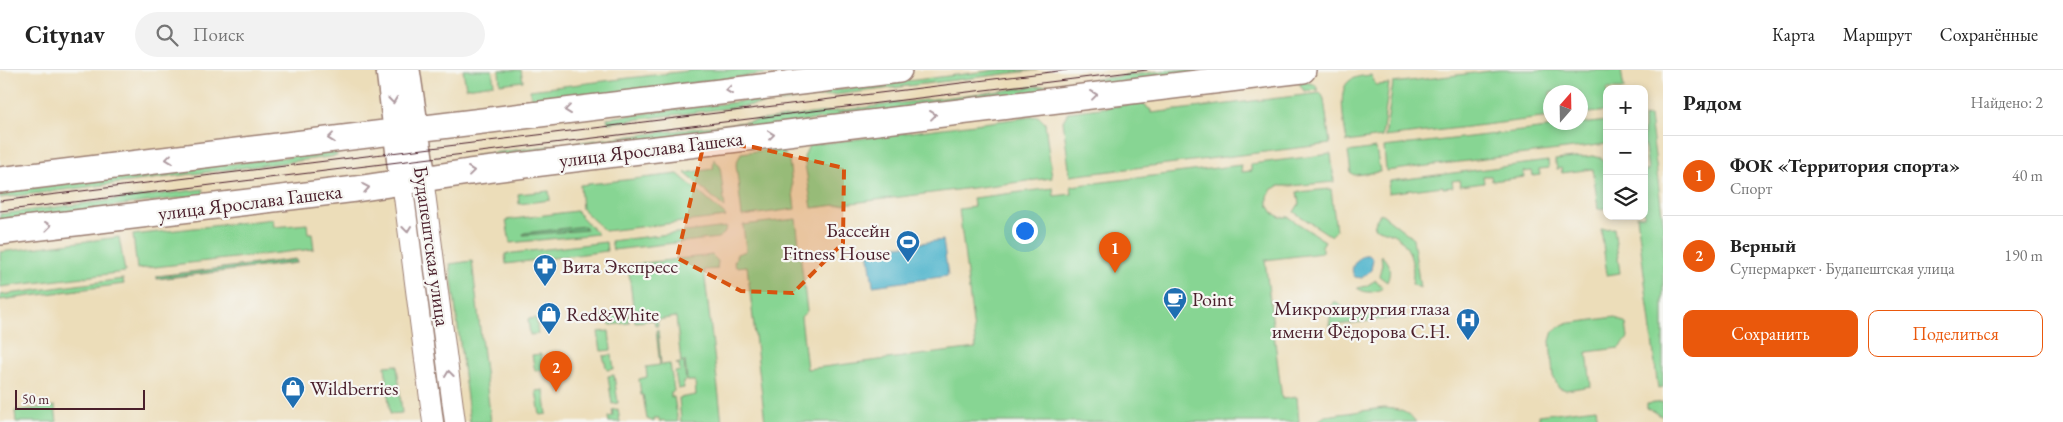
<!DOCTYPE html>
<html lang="ru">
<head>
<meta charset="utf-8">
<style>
	:root { --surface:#fff; --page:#f2f2f2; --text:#222; --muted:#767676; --line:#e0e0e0; --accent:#ea580c }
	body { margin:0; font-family:"EB Garamond",serif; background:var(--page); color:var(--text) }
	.controls { position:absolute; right:15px; top:15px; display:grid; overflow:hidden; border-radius:10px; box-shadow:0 2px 8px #0003 }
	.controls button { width:45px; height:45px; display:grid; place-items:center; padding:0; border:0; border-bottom:1px solid var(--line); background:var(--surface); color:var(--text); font:25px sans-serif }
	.compass { position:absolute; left:1543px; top:15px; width:45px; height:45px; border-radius:50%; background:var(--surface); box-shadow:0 2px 8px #0003; rotate:20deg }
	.scale { position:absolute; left:15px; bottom:12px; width:130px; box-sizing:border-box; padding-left:5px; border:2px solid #4a1f2b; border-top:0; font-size:14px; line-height:18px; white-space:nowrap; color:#4a1f2b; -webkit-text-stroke:4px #f6f6f2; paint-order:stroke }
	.you { position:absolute; left:1024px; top:160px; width:18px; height:18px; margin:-12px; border:4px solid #fff; border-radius:50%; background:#1a73e8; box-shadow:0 0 0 8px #1a73e833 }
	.badge { display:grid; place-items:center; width:32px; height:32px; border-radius:50%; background:var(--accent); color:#fff; font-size:16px; font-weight:700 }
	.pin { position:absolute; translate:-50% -41px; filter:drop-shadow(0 1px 2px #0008) }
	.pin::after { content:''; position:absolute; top:26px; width:18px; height:15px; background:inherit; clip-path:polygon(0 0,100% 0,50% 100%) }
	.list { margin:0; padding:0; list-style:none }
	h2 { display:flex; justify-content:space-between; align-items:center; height:65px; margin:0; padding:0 20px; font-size:21px }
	h2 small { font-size:16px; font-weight:400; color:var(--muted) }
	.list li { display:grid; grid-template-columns:32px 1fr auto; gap:15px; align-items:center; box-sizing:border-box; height:80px; padding:0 20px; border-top:1px solid var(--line) }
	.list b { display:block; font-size:19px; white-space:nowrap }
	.list p { margin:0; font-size:16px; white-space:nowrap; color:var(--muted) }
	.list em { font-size:16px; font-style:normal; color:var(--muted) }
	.actions { display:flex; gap:10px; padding:15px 20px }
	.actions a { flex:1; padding:11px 0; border:1px solid var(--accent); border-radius:10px; text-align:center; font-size:18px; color:var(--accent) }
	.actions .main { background:var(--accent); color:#fff }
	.icon { flex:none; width:28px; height:28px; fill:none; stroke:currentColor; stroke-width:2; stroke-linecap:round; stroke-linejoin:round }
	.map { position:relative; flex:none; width:1663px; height:352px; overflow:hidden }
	header { display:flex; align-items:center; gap:30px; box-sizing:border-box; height:70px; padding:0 25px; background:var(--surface); border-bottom:1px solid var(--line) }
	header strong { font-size:24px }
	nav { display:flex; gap:28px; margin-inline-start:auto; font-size:18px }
	.search { width:350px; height:45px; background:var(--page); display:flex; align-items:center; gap:12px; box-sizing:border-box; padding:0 18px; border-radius:28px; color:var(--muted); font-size:19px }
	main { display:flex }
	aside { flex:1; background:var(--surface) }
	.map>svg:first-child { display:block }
	.green { fill:#87d593; stroke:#687a5f }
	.forest { fill:#6db67d; stroke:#5c6a54 }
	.water { fill:#4db4cc; stroke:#4c6a7c }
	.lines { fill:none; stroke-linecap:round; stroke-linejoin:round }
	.minor-casing { stroke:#9b7e72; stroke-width:22 }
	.tertiary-casing { stroke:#9b7e72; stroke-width:28 }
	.minor { stroke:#fff; stroke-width:20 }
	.tertiary { stroke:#fff; stroke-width:25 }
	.tram { stroke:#4a1f2b; stroke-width:1 }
	.oneway { stroke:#ae9aa0 }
	.marked { fill:#d8530f; fill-opacity:0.2; stroke:#d8530f; stroke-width:4; stroke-dasharray:10 6; stroke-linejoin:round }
	.labels { text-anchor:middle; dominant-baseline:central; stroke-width:4.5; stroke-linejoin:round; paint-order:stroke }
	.street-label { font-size:20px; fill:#4a1f2b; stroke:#f6f6f2 }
	.poi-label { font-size:20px; fill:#4a1f2b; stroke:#f6f6f2; text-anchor:start }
</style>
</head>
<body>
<header>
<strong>Citynav</strong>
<div class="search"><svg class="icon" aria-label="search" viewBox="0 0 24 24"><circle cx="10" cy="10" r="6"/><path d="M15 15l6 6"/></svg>Поиск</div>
<nav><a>Карта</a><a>Маршрут</a><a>Сохранённые</a></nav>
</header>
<main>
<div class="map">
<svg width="1663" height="352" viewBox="0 0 1663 352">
	<rect width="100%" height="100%" fill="#f6f6f2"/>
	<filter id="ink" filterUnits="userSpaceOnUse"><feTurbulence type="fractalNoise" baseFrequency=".02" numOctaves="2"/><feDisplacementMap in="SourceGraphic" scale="10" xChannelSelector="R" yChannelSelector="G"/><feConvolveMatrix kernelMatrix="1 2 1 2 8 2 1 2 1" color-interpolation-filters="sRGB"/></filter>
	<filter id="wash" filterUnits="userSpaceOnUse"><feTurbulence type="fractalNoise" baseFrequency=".0096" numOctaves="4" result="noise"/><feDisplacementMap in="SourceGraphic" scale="20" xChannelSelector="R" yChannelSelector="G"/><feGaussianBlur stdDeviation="1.12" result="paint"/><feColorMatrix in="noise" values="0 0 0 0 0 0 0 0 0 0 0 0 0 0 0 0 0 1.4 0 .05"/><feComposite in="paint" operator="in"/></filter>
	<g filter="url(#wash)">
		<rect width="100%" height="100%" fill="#ecddb9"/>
		<path class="green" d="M463 0H492L494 14 466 18Z
			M499 0H521L523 11 500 14Z
			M695 0H796L532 33 530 20Z
			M997 0H1037L608 53 607 48Z
			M1171 0H1221L475 92V85Z
			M1498 0H1621L1624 19H1607V41L1581 44 1580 22H1550V47L1385 67 1393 13Z
			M1371 5 1376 15 1389 14 1382 67 1347 72C1345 58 1337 22 1348 12 1354 6 1363 6 1371 5Z
			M1304 12 1314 14 1319 20 1304 21 1299 13Z
			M1321 23 1324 29 1330 74 1070 106 1063 51 1068 42 1141 33 1151 40V43Z
			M1038 46 1045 53 1052 108 812 138 804 87 809 75Z
			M1650 46 1663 152V318L1658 319 1637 146H1644V101L1648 100 1644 71V47Z
			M1607 51V74L1386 101 1384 77Z
			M780 78 789 90 795 139 742 146 736 94 741 83Z
			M1376 78 1380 102 1354 105 1351 103 1348 82Z
			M336 81 337 86 0 128V122Z
			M1331 84 1334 112 1290 116H1279L1272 119 1268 127V135L1273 143 1280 147H1288L1325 171 1322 176V183L1265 190 1282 329 1297 327 1299 352H765L747 196 736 197 734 193 737 184 746 181 743 155 796 149 807 241 801 247 807 299 976 278 959 139 974 137 973 128 1053 118 1054 126 1072 124 1071 116 1241 95 1242 102 1251 101V94Z
			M1593 86 1601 88 1606 94 1607 138 1598 139 1593 99 1562 103 1561 98 1557 99 1555 90Z
			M714 89 720 96 725 138 685 103 713 99Z
			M1548 91 1549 98 1539 99 1540 105 1533 106 1532 101 1523 102 1524 107 1492 111 1491 106H1483L1484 113 1460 116 1459 110 1452 111 1453 117 1443 118V116L1388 123V117L1390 111Z
			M678 104 725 145 726 147 605 161 582 139 580 115Z
			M203 119 204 125 0 150V144Z
			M1331 119 1336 161 1331 166 1294 142 1299 134 1297 122Z
			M549 121 550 130 519 134 518 124Z
			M576 141 598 164 510 173 506 150Z
			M1381 143 1413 168 1420 218 1412 214C1415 196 1411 174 1393 164 1387 161 1380 160 1374 157L1376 150Z
			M273 149 274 157 307 154 308 163H312L314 179 137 199 133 165Z
			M727 157 724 164 718 168 613 180 611 171Z
			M1614 158 1620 203 1607 205 1601 159Z
			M119 167 125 202 0 217V182Z
			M606 172 607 181 506 194 505 184Z
			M712 185 718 191 717 199 704 200 722 352H681L679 328 696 325 695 311H687L685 291 681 292 676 247 657 250 658 256H655L654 250 635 252 628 195Z
			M1381 185C1389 193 1392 201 1387 212L1379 206 1382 194Z
			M472 191 491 352H470L450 194Z
			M123 209 124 214 0 230V225Z
			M1376 210 1383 218C1374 223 1366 224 1357 218L1366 216Z
			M1335 231C1352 247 1371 249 1393 240L1401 247 1329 256 1331 238Z
			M628 241 629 253 611 255 598 245Z
			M1615 247 1626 254 1628 268 1619 278 1587 282 1591 316 1566 320 1558 317 1553 306 1550 271 1553 261 1564 254Z
			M536 248 538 264 530 265 528 249Z
			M656 260H658L661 295 670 294 674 321 671 322V327H674L678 352H665L663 350 660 352 659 348H654V352L647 349 643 325H641L639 309 647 307 646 297 660 295Z
			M609 261 611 280 601 281 598 262Z
			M541 284 543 300 535 301 532 285Z
			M612 285 614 299 607 300 603 286Z
			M684 292 686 311 683 312 684 318 678 319 675 302 680 301 679 294H676Z
			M397 295 402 343 390 344 385 296Z
			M614 305 618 333 612 334 608 306Z
			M544 320 547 344 540 345 536 321Z
			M1663 332V347L1647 338V334Z
			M55 336 57 352H16L15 341Z
			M1384 338C1397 339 1408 341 1416 352H1316L1325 346Z
			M1596 338 1598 352H1539V345Z
			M618 339 620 352H609L608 347 613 346 612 340Z"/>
		<path class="forest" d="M585 156 586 160 523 165 524 163Z
			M296 189 297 193 157 209V206Z"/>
		<path class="water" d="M943 170 948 206 873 216 868 180Z
			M1364 185H1369L1373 189 1371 200 1362 208 1355 207C1348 198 1356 190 1364 185Z"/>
	</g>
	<g filter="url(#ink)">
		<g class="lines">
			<g class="minor-casing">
				<path id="minor" d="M423 108 455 352
					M402 111 433 352"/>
			</g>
			<g class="tertiary-casing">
				<path id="tertiary" d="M389 0 402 111
					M407 0 423 108
					M0 110 899 0
					M0 162 356 119 469 102 1303 0"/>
			</g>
			<use href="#minor" class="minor"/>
			<use href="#tertiary" class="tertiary"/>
			<path class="tram" d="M0 131 1067 0
				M0 141 1147 0"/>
		</g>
		<defs><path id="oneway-chevron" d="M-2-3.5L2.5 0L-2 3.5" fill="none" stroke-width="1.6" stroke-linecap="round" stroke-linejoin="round" transform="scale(1.25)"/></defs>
		<g class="oneway">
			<use href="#oneway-chevron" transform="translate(729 20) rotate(173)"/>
			<use href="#oneway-chevron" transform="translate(1094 25) rotate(-7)"/>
			<use href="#oneway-chevron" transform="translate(393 30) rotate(84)"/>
			<use href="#oneway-chevron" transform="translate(568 40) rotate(173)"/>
			<use href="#oneway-chevron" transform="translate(933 45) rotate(-7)"/>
			<use href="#oneway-chevron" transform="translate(771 65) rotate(-7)"/>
			<use href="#oneway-chevron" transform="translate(331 68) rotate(173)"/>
			<use href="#oneway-chevron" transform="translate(169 89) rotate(173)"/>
			<use href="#oneway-chevron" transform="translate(471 101) rotate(-7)"/>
			<use href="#oneway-chevron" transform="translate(366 118) rotate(-10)"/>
			<use href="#oneway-chevron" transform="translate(48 156) rotate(-7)"/>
			<use href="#oneway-chevron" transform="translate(407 159) rotate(83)"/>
			<use href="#oneway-chevron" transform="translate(449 304) rotate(-97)"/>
		</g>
	</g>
	<path class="marked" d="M704 73 753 77 844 98 843 173 793 223 741 221 677 188Z"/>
	<defs>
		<g id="stadium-pin" transform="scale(1.25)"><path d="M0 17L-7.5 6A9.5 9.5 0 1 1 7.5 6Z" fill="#1f6fb2" stroke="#f6f6f2"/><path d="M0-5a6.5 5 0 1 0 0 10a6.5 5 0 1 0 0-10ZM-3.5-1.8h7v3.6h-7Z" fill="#fff"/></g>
		<g id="pharmacy-pin" transform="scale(1.25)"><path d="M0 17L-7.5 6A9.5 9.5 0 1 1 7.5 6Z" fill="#1f6fb2" stroke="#f6f6f2"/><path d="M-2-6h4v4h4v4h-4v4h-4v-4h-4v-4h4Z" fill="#fff"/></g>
		<g id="cafe-pin" transform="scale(1.25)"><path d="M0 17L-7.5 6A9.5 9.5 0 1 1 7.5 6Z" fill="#1f6fb2" stroke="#f6f6f2"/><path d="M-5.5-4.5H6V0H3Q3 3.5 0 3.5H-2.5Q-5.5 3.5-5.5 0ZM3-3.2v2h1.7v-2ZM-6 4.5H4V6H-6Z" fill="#fff"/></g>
		<g id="shop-pin" transform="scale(1.25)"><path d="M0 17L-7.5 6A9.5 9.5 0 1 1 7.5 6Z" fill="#1f6fb2" stroke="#f6f6f2"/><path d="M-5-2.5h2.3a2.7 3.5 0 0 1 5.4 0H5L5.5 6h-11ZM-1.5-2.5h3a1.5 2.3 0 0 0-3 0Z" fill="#fff"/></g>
		<g id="hospital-pin" transform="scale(1.25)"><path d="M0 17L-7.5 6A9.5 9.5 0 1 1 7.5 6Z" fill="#1f6fb2" stroke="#f6f6f2"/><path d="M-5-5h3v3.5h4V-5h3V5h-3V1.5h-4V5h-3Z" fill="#fff"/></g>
	</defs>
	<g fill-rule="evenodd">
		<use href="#stadium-pin" x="908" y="172"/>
		<use href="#pharmacy-pin" x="545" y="196"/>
		<use href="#cafe-pin" x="1175" y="229"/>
		<use href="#shop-pin" x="549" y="244"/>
		<use href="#hospital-pin" x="1468" y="250"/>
		<use href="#shop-pin" x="293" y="318"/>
	</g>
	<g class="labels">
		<g class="street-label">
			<text transform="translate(651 79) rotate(-7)">улица Ярослава Гашека</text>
			<text transform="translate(250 132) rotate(-7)">улица Ярослава Гашека</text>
			<text transform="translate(432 176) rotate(82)">Будапештская улица</text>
		</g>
		<g class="poi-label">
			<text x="890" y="160" text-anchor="end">Бассейн<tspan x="890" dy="23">Fitness House</tspan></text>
			<text x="562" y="196">Вита Экспресс</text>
			<text x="1192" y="229">Point</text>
			<text x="1450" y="238" text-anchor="end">Микрохирургия глаза<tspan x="1450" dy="23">имени Фёдорова С.Н.</tspan></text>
			<text x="566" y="244">Red&amp;White</text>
			<text x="310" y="318">Wildberries</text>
		</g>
	</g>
</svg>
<div class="controls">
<button>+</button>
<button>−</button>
<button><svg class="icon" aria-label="layers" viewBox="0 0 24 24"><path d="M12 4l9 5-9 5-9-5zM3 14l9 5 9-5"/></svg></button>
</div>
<svg class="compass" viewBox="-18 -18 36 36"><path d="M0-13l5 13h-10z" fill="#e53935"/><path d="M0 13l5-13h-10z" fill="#767676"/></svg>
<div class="scale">50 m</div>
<div class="you"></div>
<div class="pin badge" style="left:1115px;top:203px">1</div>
<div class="pin badge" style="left:556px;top:322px">2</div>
</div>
<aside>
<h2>Рядом<small>Найдено: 2</small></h2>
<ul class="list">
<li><span class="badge">1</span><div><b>ФОК «Территория спорта»</b><p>Спорт</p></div><em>40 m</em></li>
<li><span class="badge">2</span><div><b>Верный</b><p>Супермаркет · Будапештская улица</p></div><em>190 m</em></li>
</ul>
<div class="actions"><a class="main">Сохранить</a><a>Поделиться</a></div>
</aside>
</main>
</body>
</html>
